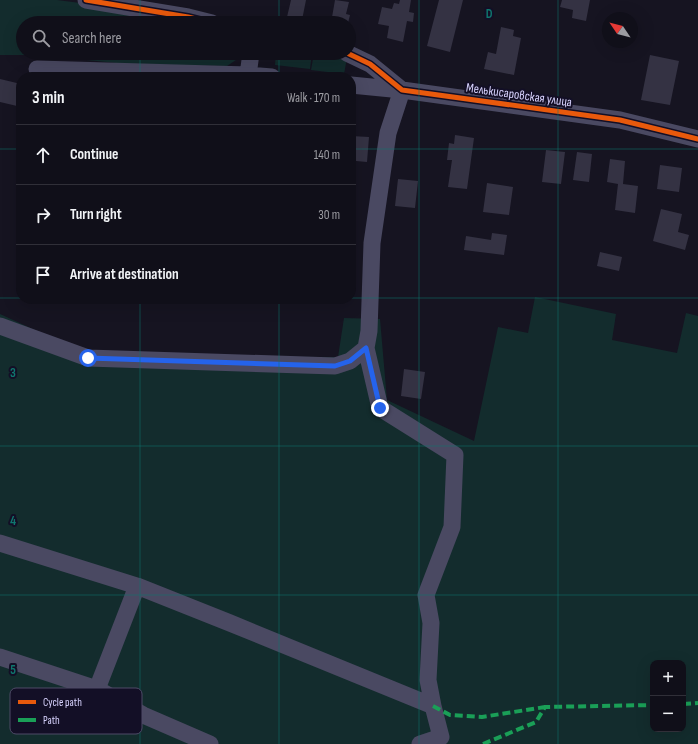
<!DOCTYPE html>
<html lang="en">
<head>
<meta charset="utf-8">
<style>
	:root { --surface:#100f19; --page:#1e1d26; --text:#f1f3f6; --muted:#9c9ca2; --line:#302f38 }
	body { margin:0; font-family:"Sofia Sans Condensed",sans-serif; background:var(--page); color:var(--text) }
	.controls { position:absolute; right:12px; bottom:12px; display:grid; overflow:hidden; border-radius:8px; box-shadow:0 4px 16px #0002 }
	.controls button { width:36px; height:36px; display:grid; place-items:center; padding:0; border:0; border-bottom:1px solid var(--line); background:var(--surface); color:var(--text); font:20px sans-serif }
	.compass { position:absolute; left:602px; top:12px; width:36px; height:36px; border-radius:50%; background:var(--surface); box-shadow:0 4px 16px #0002; rotate:305deg }
	.stop { position:absolute; width:12px; height:12px; margin:-9px; border:3px solid #2563eb; border-radius:50%; background:#fff }
	.stop.end { background:#2563eb; border-color:#fff; box-shadow:0 1px 4px #0008 }
	.list { margin:0; padding:0; list-style:none }
	h2 { display:flex; justify-content:space-between; align-items:center; height:52px; margin:0; padding:0 16px; font-size:17px }
	h2 small { font-size:13px; font-weight:400; color:var(--muted) }
	.list li { display:grid; grid-template-columns:26px 1fr auto; gap:12px; align-items:center; box-sizing:border-box; height:60px; padding:0 16px; border-top:1px solid var(--line) }
	.list b { display:block; font-size:15px; white-space:nowrap }
	.list em { font-size:13px; font-style:normal; color:var(--muted) }
	.icon { flex:none; width:22px; height:22px; fill:none; stroke:currentColor; stroke-width:2; stroke-linecap:round; stroke-linejoin:round }
	.map { position:relative; flex:none; width:698px; height:744px; overflow:hidden }
	.search { position:absolute; background:var(--surface); box-shadow:0 4px 16px #0002; left:16px; top:16px; width:340px; height:44px; display:flex; align-items:center; gap:10px; box-sizing:border-box; padding:0 14px; border-radius:22px; color:var(--muted); font-size:15px }
	.panel { position:absolute; background:var(--surface); box-shadow:0 4px 16px #0002; left:16px; top:72px; width:340px; height:232px; border-radius:16px }
	.map>svg:first-child { display:block }
	.green { fill:#132c2d; fill-rule:evenodd }
	.building { fill:#343243 }
	.lines { fill:none; stroke-linecap:round; stroke-linejoin:round }
	.minor { stroke:#4a4962; stroke-width:17 }
	.quiet { stroke:#1a9f57; stroke-width:4; stroke-dasharray:8 4; stroke-linecap:butt }
	.cycleway-casing { stroke:#130f26; stroke-width:8 }
	.cycleway { stroke:#e8590c; stroke-width:5 }
	.route { stroke:#2563eb; stroke-width:5 }
	.grid { fill:none; stroke:#0f766e; stroke-width:1; stroke-opacity:0.55 }
	.labels { text-anchor:middle; dominant-baseline:central; stroke-width:4; stroke-linejoin:round; paint-order:stroke }
	.street-label { font-size:13px; fill:#d9d4ff; stroke:#130f26 }
	.key { fill:#130f26; stroke:#4e4a67; stroke-width:1 }
	.key-label { font-size:11px; fill:#d9d4ff }
	.grid-label { font-size:13px; text-anchor:middle; font-weight:bold; fill:#0f766e; stroke:#130f26; stroke-width:4; stroke-linejoin:round; paint-order:stroke }
</style>
</head>
<body>
<div class="map">
<svg width="698" height="744" viewBox="0 0 698 744">
	<rect width="100%" height="100%" fill="#161421"/>
	<path class="green" d="M0 0H57L88 4 165 23H23V53H237L239 58 227 66 126 64 57 57 43 55H0Z
		M276 53H312L310 69 275 65Z
		M314 53H326L347 58 344 74 311 70Z
		M535 297 616 314 612 340 677 353 686 313 698 316V744H0V314L50 337 109 356 338 357 344 318 380 319 387 400 474 441 498 327 528 333ZM653 663H683V729H653Z"/>
	<path class="building" d="M291 0H306L302 20 287 17Z
		M335 0 349 2 346 14 350 15 348 23H331Z
		M400 0H411L409 12 414 13 413 22 407 21 403 42 387 38 389 26 378 24 382 7 392 9 394 3 399 4Z
		M439 0H463L450 52 427 46Z
		M562 0H590L586 21 572 18 573 10 560 7Z
		M501 27 514 30 513 36 521 38 514 75 484 69 488 52 496 54Z
		M650 55 679 61 670 105 641 100Z
		M0 79 21 84 17 106 0 102Z
		M455 135 474 138 467 189 448 187 452 160H447L449 143 454 144Z
		M351 136 369 137 367 162 356 161V170H351Z
		M546 150 565 152 561 184 542 182Z
		M577 152 592 154 589 182 573 180Z
		M610 159 625 161 623 184 638 186 635 213 615 210 618 184 607 182Z
		M660 165 682 168 679 192 657 189Z
		M398 179 418 181 415 208 395 206Z
		M487 183 513 187 509 215 483 212Z
		M661 209 682 214 678 232 689 235 685 250 653 241Z
		M492 233 507 235 504 255 464 250 466 236 491 240Z
		M600 252 622 257 619 271 597 266Z
		M404 369 425 372 421 399 401 396Z"/>
	<g class="lines">
		<path class="minor" d="M86 0 188 17 212 23
			M347 53 370 64 402 90 620 120 698 139
			M37 69 248 75 272 77
			M248 75 251 53
			M0 326 88 358 335 366 350 361 366 348 369 331 372 243 388 133 402 90 351 85
			M366 348 380 408 455 455 452 527 426 595 431 623 428 680 433 706 441 737 420 744
			M0 543 137 586
			M0 657 97 689 143 715 210 744
			M97 689 137 586 230 623 433 706"/>
		<path class="quiet" d="M683 704 698 703
			M433 706 450 715 482 717 545 707
			M483 744 536 722 545 707 653 705"/>
		<g class="cycleway-casing">
			<path id="cycleway" d="M86 0 188 17 212 23
				M347 53 370 64 402 90 620 120 698 139"/>
		</g>
		<use href="#cycleway" class="cycleway"/>
	</g>
	<g class="lines">
		<path class="route" d="M88 358 335 366 350 361 366 348 380 408"/>
	</g>
	<path class="grid" d="M140 0V23M279 0V23M419 0V744M558 0V744M140 53V77M279 53V77M0 149H21M351 149H698M0 298H21M351 298H698M140 299V744M279 299V744M0 446H698M0 595H698"/>
	<g class="labels">
		<g class="street-label">
			<text transform="translate(519 95) rotate(8)">Мелькисаровская улица</text>
		</g>
	</g>
	<rect x="10" y="688" width="132" height="46" rx="6" class="key"/>
	<rect x="18" y="700" width="18" height="4" fill="#e8590c"/>
	<rect x="18" y="718" width="18" height="4" fill="#1a9f57"/>
	<g class="key-label">
		<text x="43" y="706">Cycle path</text>
		<text x="43" y="724">Path</text>
	</g>
	<g class="grid-label">
		<text x="489" y="18">D</text>
		<text x="13" y="377">3</text>
		<text x="13" y="525">4</text>
		<text x="13" y="674">5</text>
	</g>
</svg>
<div class="controls">
<button>+</button>
<button>−</button>
</div>
<svg class="compass" viewBox="-18 -18 36 36"><path d="M0-13l5 13h-10z" fill="#e53935"/><path d="M0 13l5-13h-10z" fill="#9c9ca2"/></svg>
<div class="stop" style="left:88px;top:358px"></div>
<div class="stop end" style="left:380px;top:408px"></div>
<div class="search"><svg class="icon" aria-label="search" viewBox="0 0 24 24"><circle cx="10" cy="10" r="6"/><path d="M15 15l6 6"/></svg>Search here</div>
<section class="panel">
<h2>3 min<small>Walk · 170 m</small></h2>
<ul class="list">
<li><svg class="icon" aria-label="ahead" viewBox="0 0 24 24"><path d="M12 20V5M6 11l6-6 6 6"/></svg><div><b>Continue</b></div><em>140 m</em></li>
<li><svg class="icon" aria-label="right" viewBox="0 0 24 24"><path d="M7 20v-9h11M14 6l5 5-5 5"/></svg><div><b>Turn right</b></div><em>30 m</em></li>
<li><svg class="icon" aria-label="arrive" viewBox="0 0 24 24"><path d="M6 21V4h12l-3 4 3 4H6"/></svg><div><b>Arrive at destination</b></div></li>
</ul>
</section>
</div>
</body>
</html>
